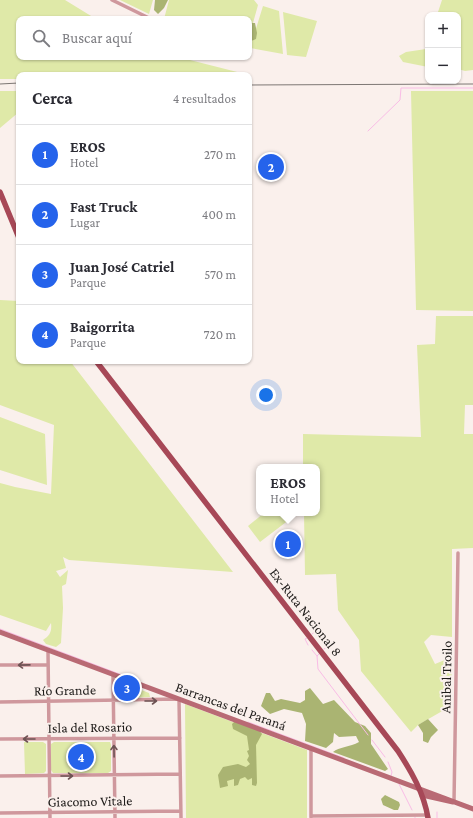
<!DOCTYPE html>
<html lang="es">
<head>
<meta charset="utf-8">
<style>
	:root { --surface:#fff; --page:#f7f7f7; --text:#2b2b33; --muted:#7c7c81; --line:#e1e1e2; --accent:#2563eb }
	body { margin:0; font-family:"Crimson Pro",serif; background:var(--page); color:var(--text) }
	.controls { position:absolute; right:12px; top:12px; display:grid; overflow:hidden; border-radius:8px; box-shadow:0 1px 3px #0004 }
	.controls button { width:36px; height:36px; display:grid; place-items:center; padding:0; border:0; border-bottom:1px solid var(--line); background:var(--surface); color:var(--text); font:20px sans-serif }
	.you { position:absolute; left:266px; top:395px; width:14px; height:14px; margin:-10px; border:3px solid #fff; border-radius:50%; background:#1a73e8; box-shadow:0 0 0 6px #1a73e833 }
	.badge { display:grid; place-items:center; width:26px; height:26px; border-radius:50%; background:var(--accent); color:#fff; font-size:13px; font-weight:700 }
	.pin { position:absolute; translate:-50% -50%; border:2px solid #fff; box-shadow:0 1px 4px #0006 }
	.popup { position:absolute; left:256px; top:464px; width:64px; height:52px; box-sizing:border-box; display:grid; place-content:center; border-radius:8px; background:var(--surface); filter:drop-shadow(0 1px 3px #0005); font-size:13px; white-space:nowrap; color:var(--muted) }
	.popup b { font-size:15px; color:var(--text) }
	.popup::after { content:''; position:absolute; left:50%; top:100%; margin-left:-8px; border:8px solid transparent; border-top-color:var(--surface) }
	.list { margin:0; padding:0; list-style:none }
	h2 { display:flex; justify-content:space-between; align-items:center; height:52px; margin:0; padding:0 16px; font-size:17px }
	h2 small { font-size:13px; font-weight:400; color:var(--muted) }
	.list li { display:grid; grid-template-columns:26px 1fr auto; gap:12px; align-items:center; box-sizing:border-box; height:60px; padding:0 16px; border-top:1px solid var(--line) }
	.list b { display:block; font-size:15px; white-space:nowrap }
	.list p { margin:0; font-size:13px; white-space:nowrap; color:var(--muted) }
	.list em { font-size:13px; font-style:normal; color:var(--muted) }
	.icon { flex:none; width:22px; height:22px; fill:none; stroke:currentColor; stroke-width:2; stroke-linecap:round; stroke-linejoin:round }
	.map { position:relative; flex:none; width:473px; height:818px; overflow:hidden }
	.search { position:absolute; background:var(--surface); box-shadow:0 1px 3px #0004; left:16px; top:16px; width:236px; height:44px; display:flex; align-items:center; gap:10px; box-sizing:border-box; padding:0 14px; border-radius:8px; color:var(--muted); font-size:15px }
	.panel { position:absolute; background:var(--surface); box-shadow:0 1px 3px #0004; left:16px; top:72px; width:236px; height:292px; border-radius:8px }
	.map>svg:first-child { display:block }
	.green { fill:#dfe9a8 }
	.forest { fill:#aab472 }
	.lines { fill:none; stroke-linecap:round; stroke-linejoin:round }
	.stream { stroke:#f9bce6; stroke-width:1 }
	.street { stroke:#cf989d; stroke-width:3.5 }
	.secondary { stroke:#b96a74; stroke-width:5 }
	.primary { stroke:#a74857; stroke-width:5.5 }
	.rail { stroke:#7d7774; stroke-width:1 }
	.oneway { stroke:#6e5354 }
	.labels { text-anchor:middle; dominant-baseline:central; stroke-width:4; stroke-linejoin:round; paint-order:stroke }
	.street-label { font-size:14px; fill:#1e1b19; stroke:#faf0ec }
</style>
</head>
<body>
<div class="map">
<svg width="473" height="818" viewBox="0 0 473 818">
	<rect width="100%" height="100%" fill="#faf0ec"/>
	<path class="green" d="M0 0H65L96 19H19V57H178L249 75H19V79H0Z
		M120 0H153L149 14Z
		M169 0H254L258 5 253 23H249V19H164Z
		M442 0H473V70L465 71 458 69V15H437Z
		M263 6 279 11 283 54 250 48Z
		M283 12 317 21 306 57 287 55Z
		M428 44V67L403 62 399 56 406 52 426 49Z
		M0 91H19V112L0 128Z
		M411 91H473V311L416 310Z
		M0 300 19 301V361H70L233 572 69 560 63 557 66 568 56 571 60 577 68 570 66 584 62 586 63 608 61 643 56 647 46 644 43 640C50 636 52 631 51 623L46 631 0 615V483L15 487 51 494 54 425 0 405Z
		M436 316H473V405H465L464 434H473V548L452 549V637L431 635 424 642 435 664 452 657 451 706 418 725 411 732 361 671 359 640 338 610 336 574 305 575 304 513H317V467H303V434L421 437 417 345 435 344Z
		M0 417 45 434 47 485 0 470Z
		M264 513H298L260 542 248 526Z
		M119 681 149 693 150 697 117 699 116 696 115 684Z
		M185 704 307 750V818H186Z
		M24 742H43L46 744V771L44 773 25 774Z
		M54 742H110L111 745V771L108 773H53L51 770V744Z"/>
	<path class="forest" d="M155 0H168L164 8 158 14 154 10Z
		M249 23H255L257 33 256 39 249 42Z
		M310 688 323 704 334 700 355 722 365 726 371 733V744L388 769 385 771 333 752C339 747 350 747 359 742L356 736 339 737 334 733 333 742 326 748 305 741 306 724 302 713 284 709 270 714 261 706 266 693H270L275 701 281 699 300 703 305 700V691Z
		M428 719 438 730 431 737 428 743 423 741V733L418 725Z
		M235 721 259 730 262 734 256 745 257 783 256 786 252 785V778L248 780 245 777 240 779 238 785 234 786V779L227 781 228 786 220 788 218 775 223 767 238 764 246 767 250 764 247 760 249 756 247 751 249 750 247 736 233 729 232 724Z
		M385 795 399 802 400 805 398 810H394L383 805 381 799Z"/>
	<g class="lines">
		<path class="stream" d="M368 131 400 100 401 88H473
			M0 629 138 681
			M312 634 317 630
			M307 638 305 639 308 645
			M324 649 329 646
			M312 650 317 656
			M319 654 317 656 318 669 368 735
			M248 722 344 758
			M372 740 385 757
			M388 762 392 772 391 776
			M399 784 412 810
			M437 812V818
			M415 817V818"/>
		<path class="street" d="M112 0 151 19
			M249 51H250
			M48 651 50 818
			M0 665H48
			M113 675 115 818
			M0 702 179 699 181 818
			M0 739 180 738
			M0 776 180 774
			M454 802 458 553
			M0 813 181 811
			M311 816 428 815
			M311 817V748"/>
		<path class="secondary" d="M0 632 473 809
			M422 795 453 802"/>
		<path class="primary" d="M0 192 19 238
			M96 361 398 751C411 771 424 793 428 818"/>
		<path class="rail" d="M0 84 19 83
			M249 85 473 84"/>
	</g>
	<defs><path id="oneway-shaft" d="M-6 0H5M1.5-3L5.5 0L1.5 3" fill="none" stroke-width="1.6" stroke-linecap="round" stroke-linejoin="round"/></defs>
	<g class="oneway">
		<use href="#oneway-shaft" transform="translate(24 665) rotate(179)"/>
		<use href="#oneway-shaft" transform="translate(151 701)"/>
		<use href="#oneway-shaft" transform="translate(29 739) rotate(180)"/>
		<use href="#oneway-shaft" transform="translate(114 751) rotate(-91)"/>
		<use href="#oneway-shaft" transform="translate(67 776)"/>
	</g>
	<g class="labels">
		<g class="street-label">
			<text transform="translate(306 612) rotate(52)">Ex-Ruta Nacional 8</text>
			<text transform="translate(446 677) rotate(-89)">Anibal Troilo</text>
			<text transform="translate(65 690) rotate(-1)">Río Grande</text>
			<text transform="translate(231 706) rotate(20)">Barrancas del Paraná</text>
			<text transform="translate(90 727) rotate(-1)">Isla del Rosario</text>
			<text transform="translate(90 801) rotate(-1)">Giacomo Vitale</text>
		</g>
	</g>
</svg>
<div class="controls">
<button>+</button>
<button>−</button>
</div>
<div class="you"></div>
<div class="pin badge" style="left:288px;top:544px">1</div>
<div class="popup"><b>EROS</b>Hotel</div>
<div class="pin badge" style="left:271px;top:167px">2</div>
<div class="pin badge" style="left:127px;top:688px">3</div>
<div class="pin badge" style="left:81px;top:757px">4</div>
<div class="search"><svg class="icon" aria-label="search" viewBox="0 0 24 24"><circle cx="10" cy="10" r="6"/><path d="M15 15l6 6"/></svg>Buscar aquí</div>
<section class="panel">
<h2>Cerca<small>4 resultados</small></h2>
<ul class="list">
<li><span class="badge">1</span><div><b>EROS</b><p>Hotel</p></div><em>270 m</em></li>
<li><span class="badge">2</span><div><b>Fast Truck</b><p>Lugar</p></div><em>400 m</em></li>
<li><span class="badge">3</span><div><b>Juan José Catriel</b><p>Parque</p></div><em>570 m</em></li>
<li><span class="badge">4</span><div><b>Baigorrita</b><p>Parque</p></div><em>720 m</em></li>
</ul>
</section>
</div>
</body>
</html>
